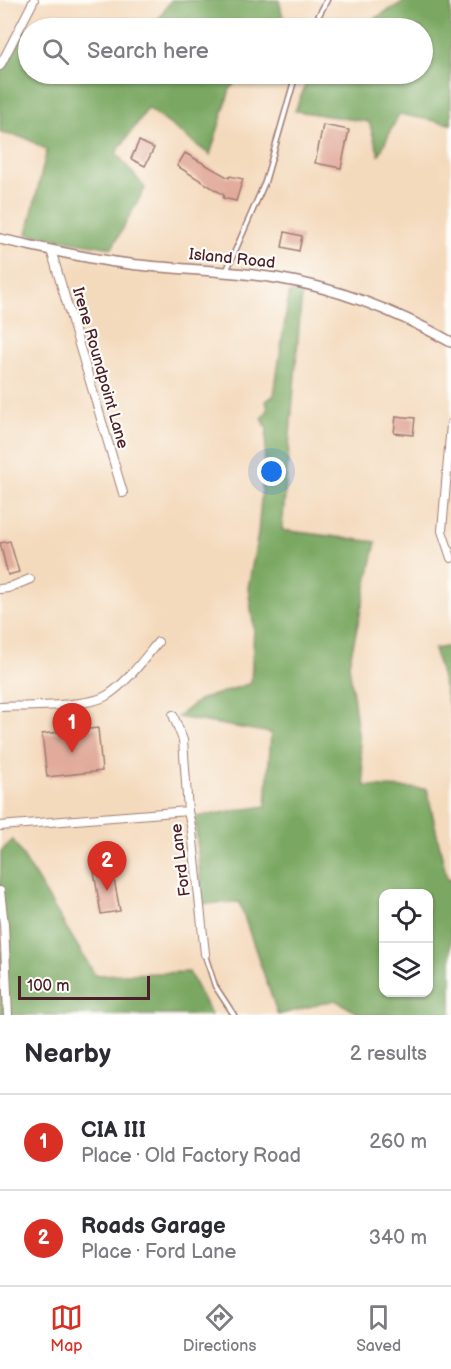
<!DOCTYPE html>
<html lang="en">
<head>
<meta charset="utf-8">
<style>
	:root { --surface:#fff; --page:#f7f7f7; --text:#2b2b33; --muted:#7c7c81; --line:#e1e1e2; --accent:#d93025 }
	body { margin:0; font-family:"Balsamiq Sans",sans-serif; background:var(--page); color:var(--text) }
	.controls { position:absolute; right:18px; bottom:18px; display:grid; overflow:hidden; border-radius:12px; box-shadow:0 2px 4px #0004 }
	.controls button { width:54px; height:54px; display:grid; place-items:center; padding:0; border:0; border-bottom:2px solid var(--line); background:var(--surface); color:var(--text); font:30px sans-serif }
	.scale { position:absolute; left:18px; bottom:15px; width:132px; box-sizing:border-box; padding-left:6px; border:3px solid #4a1f2b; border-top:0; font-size:16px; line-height:21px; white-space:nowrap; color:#4a1f2b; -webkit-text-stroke:4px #fdfcf7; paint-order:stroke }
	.you { position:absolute; left:272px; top:472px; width:21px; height:21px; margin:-15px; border:4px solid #fff; border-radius:50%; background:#1a73e8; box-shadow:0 0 0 9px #1a73e833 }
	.badge { display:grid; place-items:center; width:39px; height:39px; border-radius:50%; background:var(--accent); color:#fff; font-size:20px; font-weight:700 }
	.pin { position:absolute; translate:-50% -50px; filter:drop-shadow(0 2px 3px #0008) }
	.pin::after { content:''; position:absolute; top:32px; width:21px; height:18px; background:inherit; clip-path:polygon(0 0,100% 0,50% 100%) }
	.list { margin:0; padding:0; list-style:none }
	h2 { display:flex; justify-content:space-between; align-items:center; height:78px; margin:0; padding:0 24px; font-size:26px }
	h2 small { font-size:20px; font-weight:400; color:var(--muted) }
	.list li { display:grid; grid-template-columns:39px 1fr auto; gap:18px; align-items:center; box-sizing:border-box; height:96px; padding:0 24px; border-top:2px solid var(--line) }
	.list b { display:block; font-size:22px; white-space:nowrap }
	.list p { margin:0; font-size:20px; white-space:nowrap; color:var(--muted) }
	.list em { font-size:20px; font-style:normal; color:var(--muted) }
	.icon { flex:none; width:33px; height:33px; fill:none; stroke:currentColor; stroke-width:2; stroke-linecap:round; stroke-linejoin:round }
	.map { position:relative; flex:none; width:451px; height:1015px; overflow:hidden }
	.search { position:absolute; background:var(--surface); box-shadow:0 2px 4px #0004; left:18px; right:18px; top:18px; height:66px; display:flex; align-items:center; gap:15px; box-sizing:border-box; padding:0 21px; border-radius:33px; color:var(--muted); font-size:22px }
	.sheet { height:270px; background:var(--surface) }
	nav { display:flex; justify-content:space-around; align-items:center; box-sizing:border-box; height:84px; border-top:2px solid var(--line); background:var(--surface); font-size:16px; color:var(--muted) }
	nav a { display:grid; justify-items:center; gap:3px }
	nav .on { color:var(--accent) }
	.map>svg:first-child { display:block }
	.forest { fill:#7aa862; stroke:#626446; stroke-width:1.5; fill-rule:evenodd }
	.building { fill:#e1aa9a }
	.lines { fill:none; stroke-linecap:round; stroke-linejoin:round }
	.service-casing { stroke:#9f7c74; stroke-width:7 }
	.minor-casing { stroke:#9f7c74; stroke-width:10 }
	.tertiary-casing { stroke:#9f7c74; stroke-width:12 }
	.service { stroke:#fff; stroke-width:4 }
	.minor { stroke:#fff; stroke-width:8 }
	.tertiary { stroke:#fff; stroke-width:9 }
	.labels { text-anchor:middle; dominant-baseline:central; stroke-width:4.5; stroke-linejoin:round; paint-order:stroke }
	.street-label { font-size:16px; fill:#4a1f2b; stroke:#fdfcf7 }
</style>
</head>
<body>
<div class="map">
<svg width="451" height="1015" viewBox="0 0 451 1015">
	<rect width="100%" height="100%" fill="#fdfcf7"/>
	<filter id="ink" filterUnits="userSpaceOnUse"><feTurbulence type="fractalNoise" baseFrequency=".0167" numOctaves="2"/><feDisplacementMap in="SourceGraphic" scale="12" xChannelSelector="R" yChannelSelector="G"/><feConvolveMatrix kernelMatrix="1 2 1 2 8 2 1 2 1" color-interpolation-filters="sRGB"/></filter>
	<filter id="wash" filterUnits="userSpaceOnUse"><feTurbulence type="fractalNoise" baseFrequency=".008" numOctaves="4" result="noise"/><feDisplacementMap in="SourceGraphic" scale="24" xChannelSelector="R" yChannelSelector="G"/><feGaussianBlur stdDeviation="1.35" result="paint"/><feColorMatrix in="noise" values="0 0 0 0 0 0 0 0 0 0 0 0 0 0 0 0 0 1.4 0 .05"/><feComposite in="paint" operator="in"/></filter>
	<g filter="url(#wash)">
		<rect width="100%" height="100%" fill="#f4dabd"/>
		<path class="forest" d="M171 0H279L283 18 357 28 288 27 153 28Z
			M407 0H451V124L399 114 379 155 369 122 295 111 310 74H422V28H357Z
			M24 29 28 31V74H242L230 89 210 155 148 108 116 153 145 188 112 248 27 234 47 150 26 138 0 133V75Z
			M302 292 282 530 376 542 349 664 365 786 427 789 447 879H451V1015H361L335 1000 278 1015 239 902 202 904 195 817 266 806 271 733 177 717 199 700 251 683 254 629 248 588 258 534 267 429 262 418 268 410 266 401 274 395 289 293ZM384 894H428V992H384Z
			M451 646V712L434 649Z
			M13 840 95 975 189 972 211 1015H0V951H5L0 892 1 851Z"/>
		<g id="blocks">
			<path class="building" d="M323 125 349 130 341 168 315 163Z
				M139 141 154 148 145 166 131 159Z
				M185 153 229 178 230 176 243 179 236 201 223 198 224 195 177 166Z
				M285 232 302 236 299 251 282 247Z
				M396 416 415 418 413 435 394 433Z
				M10 541 19 572 8 575 0 543Z
				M98 728 102 771 47 777 42 734Z
				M112 869 120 911 101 914 94 872Z"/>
		</g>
	</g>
	<g filter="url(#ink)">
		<use href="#blocks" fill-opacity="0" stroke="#9f7c74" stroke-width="1.5"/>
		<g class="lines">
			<g class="service-casing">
				<path id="service" d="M312 28 327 0
					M226 272 265 182 296 74
					M205 955 215 986 234 1015"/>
			</g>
			<g class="minor-casing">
				<path id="minor" d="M0 66 34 0
					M51 250 123 493
					M451 558 442 531 451 424
					M0 589 8 588 30 579
					M0 707C24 706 88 707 106 696 125 685 144 659 158 642
					M173 715 183 740 188 811 192 831 205 954
					M0 826 188 811
					M0 891 4 924 8 1015"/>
			</g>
			<g class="tertiary-casing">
				<path id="tertiary" d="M0 239C43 248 87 259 130 264 179 270 228 270 276 278 338 288 396 311 451 342"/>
			</g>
			<use href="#service" class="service"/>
			<use href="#minor" class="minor"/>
			<use href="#tertiary" class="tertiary"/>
		</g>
	</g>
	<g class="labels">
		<g class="street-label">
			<text transform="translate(232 259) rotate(6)">Island Road</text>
			<text transform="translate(100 368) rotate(74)">Irene Roundpoint Lane</text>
			<text transform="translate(181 860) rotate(-97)">Ford Lane</text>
		</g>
	</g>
</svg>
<div class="controls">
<button><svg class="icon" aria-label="locate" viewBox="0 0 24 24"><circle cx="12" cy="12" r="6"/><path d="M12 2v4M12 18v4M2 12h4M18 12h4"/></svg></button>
<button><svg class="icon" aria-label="layers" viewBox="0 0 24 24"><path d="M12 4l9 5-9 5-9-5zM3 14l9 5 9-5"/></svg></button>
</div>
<div class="scale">100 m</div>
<div class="you"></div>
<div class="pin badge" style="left:72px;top:753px">1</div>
<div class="pin badge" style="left:107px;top:891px">2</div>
<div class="search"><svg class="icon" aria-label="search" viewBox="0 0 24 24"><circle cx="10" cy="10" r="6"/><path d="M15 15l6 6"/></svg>Search here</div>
</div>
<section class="sheet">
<h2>Nearby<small>2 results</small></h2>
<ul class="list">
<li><span class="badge">1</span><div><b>CIA III</b><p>Place · Old Factory Road</p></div><em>260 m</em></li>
<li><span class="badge">2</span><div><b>Roads Garage</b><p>Place · Ford Lane</p></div><em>340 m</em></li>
</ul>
</section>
<nav>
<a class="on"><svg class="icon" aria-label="map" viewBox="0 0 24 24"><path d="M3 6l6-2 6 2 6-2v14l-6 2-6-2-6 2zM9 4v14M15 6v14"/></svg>Map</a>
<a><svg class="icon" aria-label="directions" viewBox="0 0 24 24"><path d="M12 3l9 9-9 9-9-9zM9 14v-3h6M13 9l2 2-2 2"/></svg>Directions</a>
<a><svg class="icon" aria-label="saved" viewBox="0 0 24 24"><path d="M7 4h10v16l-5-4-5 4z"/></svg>Saved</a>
</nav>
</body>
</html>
